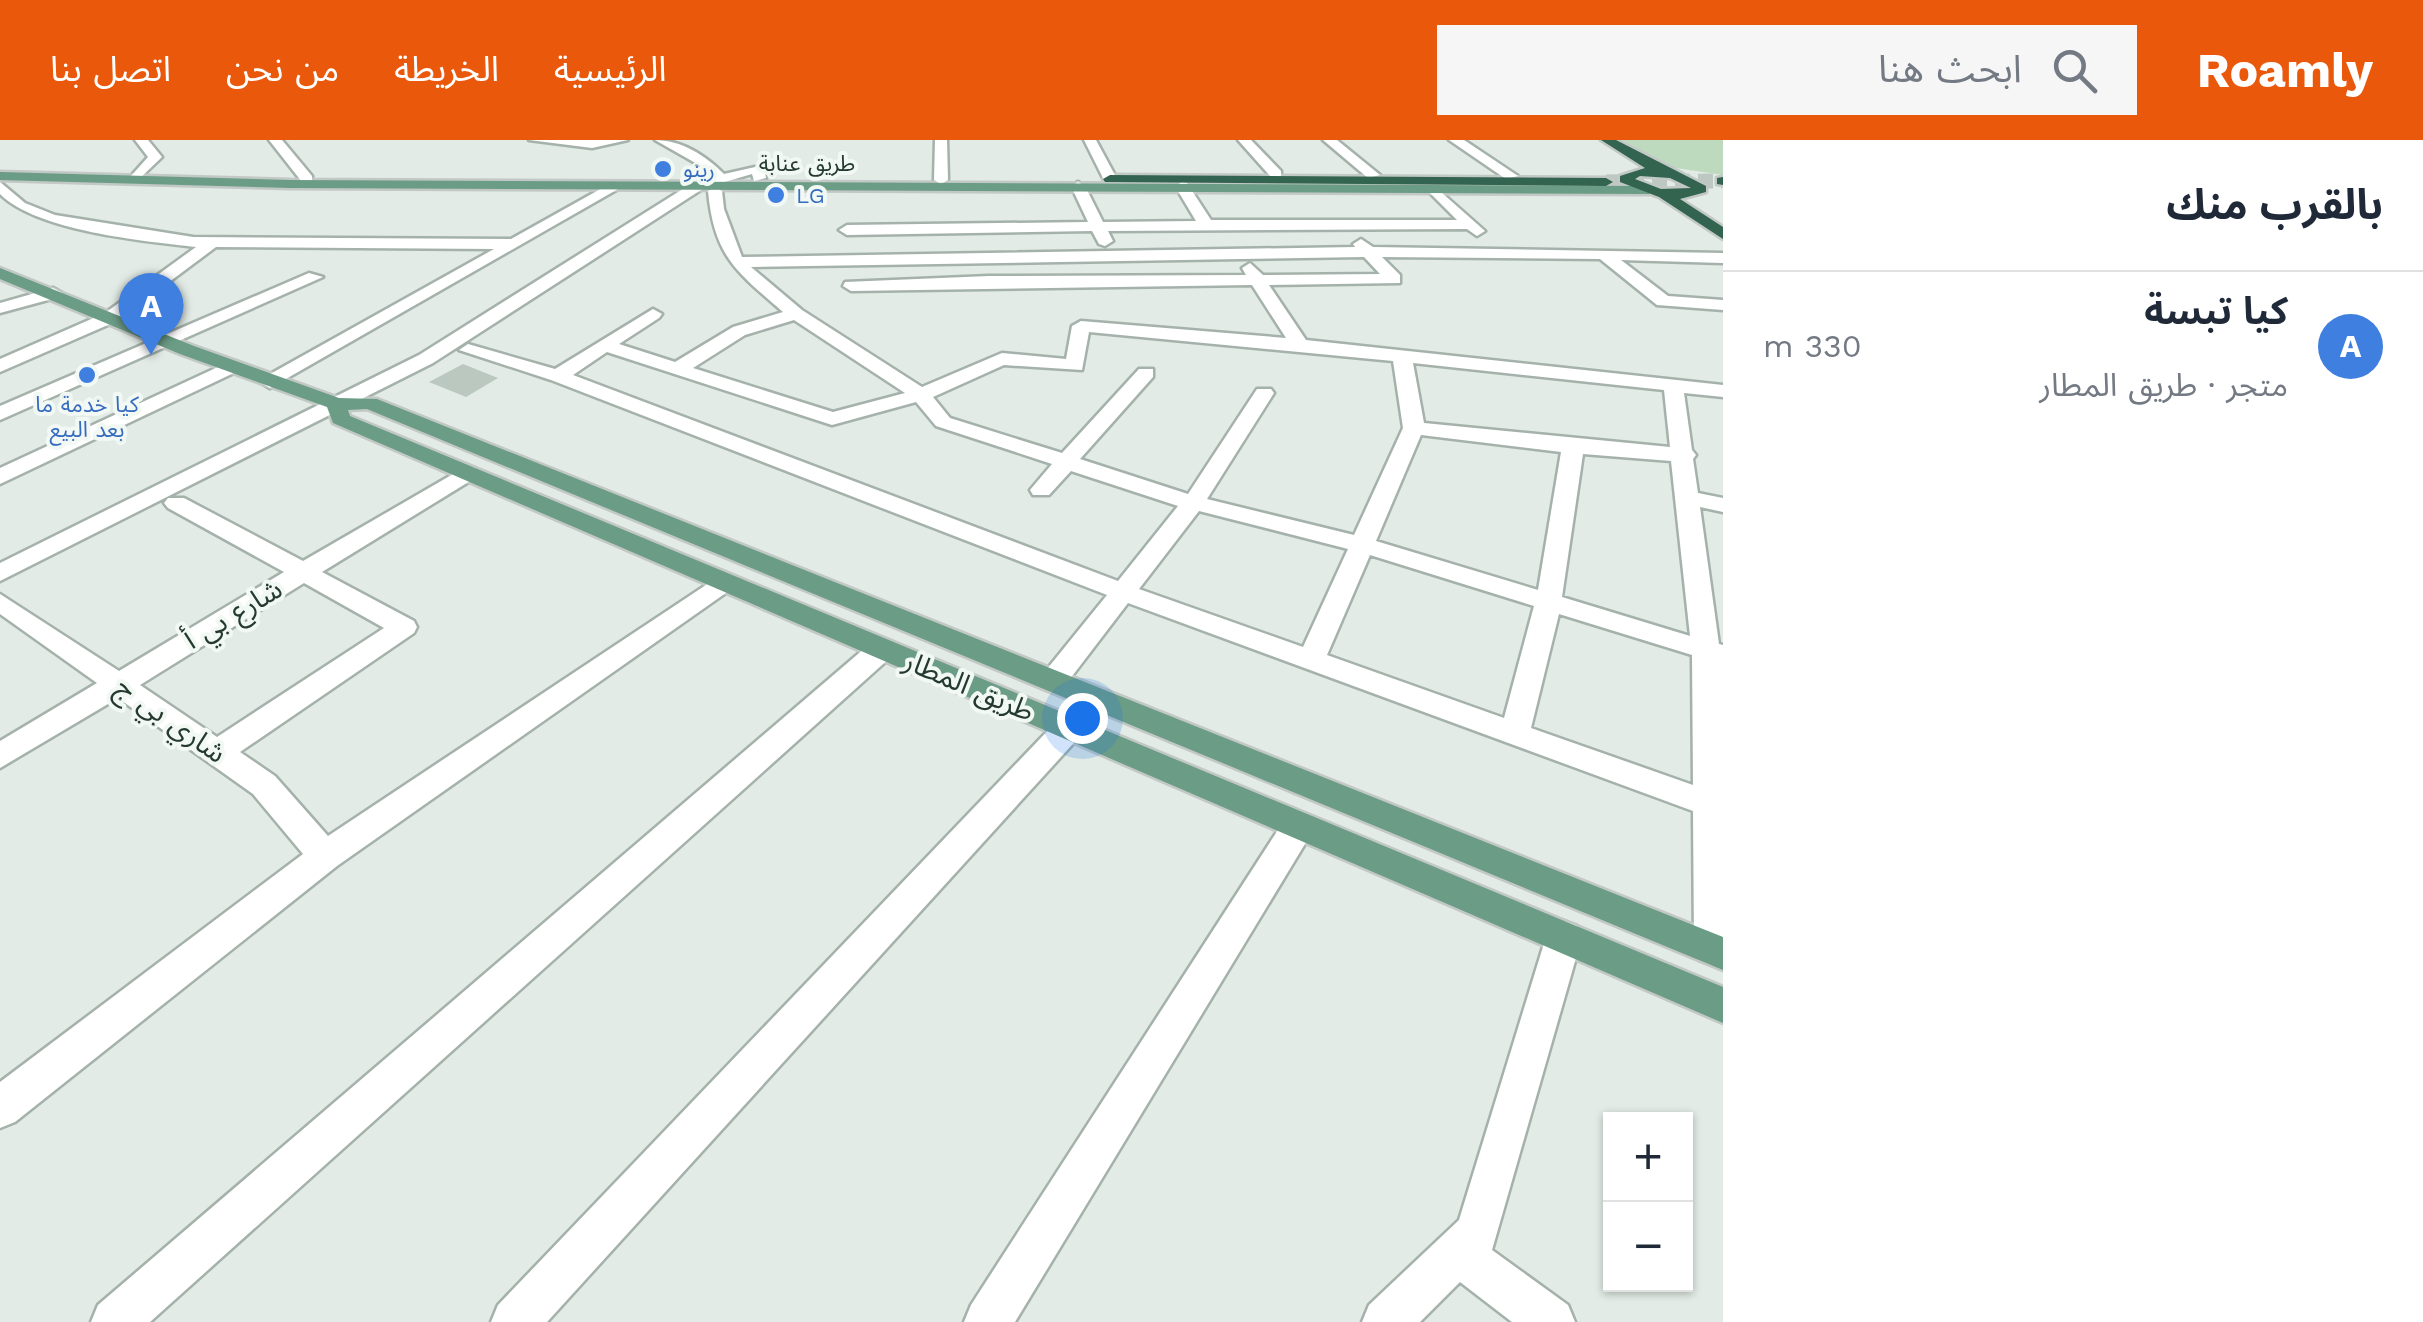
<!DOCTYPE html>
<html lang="ar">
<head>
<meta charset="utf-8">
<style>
	:root { --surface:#fff; --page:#f6f6f7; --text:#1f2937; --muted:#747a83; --line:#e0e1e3; --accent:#ea580c }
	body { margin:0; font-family:"Work Sans","Noto Sans Arabic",sans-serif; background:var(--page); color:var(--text); direction:rtl }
	.controls { position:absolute; right:30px; bottom:30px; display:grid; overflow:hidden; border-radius:0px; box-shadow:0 2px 8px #0004 }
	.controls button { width:90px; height:90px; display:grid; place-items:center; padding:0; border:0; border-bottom:2px solid var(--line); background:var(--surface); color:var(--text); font:50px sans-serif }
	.you { position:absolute; left:1082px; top:578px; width:35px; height:35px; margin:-25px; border:8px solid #fff; border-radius:50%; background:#1a73e8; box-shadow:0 0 0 15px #1a73e833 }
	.badge { display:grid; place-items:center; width:65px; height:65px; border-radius:50%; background:var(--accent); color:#fff; font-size:32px; font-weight:700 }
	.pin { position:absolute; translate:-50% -82px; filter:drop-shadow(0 2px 5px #0008) }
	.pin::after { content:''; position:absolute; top:52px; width:35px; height:30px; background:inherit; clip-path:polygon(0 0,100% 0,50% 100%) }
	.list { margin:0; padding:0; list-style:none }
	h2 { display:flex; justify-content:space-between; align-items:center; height:130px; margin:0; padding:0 40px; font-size:42px }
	h2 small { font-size:32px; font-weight:400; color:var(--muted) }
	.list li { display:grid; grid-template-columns:65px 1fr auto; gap:30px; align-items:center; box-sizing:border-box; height:150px; padding:0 40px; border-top:2px solid var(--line) }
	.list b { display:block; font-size:38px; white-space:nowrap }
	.list p { margin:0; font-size:32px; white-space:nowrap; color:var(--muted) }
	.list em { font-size:32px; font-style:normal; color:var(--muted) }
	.icon { flex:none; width:55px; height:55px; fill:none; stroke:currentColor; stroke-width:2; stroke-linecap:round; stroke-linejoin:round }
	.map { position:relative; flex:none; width:1723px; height:1182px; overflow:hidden; direction:ltr }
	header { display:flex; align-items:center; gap:60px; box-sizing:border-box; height:140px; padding:0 50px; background:var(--accent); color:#fff }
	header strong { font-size:48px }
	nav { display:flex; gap:55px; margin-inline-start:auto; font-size:35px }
	.search { width:700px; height:90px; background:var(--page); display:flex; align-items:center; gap:25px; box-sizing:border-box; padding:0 35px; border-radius:0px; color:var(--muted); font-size:38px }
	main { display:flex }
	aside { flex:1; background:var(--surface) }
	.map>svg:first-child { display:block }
	.green { fill:#bddabf }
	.building { fill:#bbc8c0 }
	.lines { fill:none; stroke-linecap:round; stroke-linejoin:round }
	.highway-tunnel { stroke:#bcc8c1; stroke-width:15; stroke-dasharray:15 8; stroke-linecap:butt }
	.minor-casing { stroke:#a5b2ab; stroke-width:5 }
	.major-casing { stroke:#c2c8c5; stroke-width:5 }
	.highway-casing { stroke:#c2c8c5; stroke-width:5 }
	.minor { fill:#fff; fill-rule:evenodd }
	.major { fill:#6b9c85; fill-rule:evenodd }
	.highway { fill:#33644f; fill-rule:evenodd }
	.shop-dot { fill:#3f7fe0; stroke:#f2f8f4; stroke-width:4 }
	.labels { text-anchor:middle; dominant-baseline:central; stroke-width:8; stroke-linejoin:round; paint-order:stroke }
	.far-street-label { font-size:22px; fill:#243a2f; stroke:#f2f8f4 }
	.far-shop-label { font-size:22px; fill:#366cbe; stroke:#f2f8f4; text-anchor:start }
	.street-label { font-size:28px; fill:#243a2f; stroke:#f2f8f4 }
</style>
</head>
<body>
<header>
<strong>Roamly</strong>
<div class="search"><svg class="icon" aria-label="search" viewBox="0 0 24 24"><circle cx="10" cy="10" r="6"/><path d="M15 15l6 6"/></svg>ابحث هنا</div>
<nav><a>الرئيسية</a><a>الخريطة</a><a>من نحن</a><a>اتصل بنا</a></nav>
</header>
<main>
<aside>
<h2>بالقرب منك<small></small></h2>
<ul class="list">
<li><span class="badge" style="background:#3f7fe0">A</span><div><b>كيا تبسة</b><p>متجر · طريق المطار</p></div><em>330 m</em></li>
</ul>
</aside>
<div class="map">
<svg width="1723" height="1182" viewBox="0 0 1723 1182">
	<rect width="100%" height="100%" fill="#e2ebe5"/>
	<path class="green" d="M1622 0H1723V35L1669 27Z"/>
	<path class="building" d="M463 224 498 238 466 257 429 242Z"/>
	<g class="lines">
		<path class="highway-tunnel" d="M1606 42 1722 41"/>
		<g class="minor-casing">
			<path id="minor" d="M135 0H148L162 17 138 40 131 36 148 17Z
				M269 0H282L312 36V42H302Z
				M529 0H628L592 8Z
				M655 0C681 0 705 15 724 34L764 25 766 38 754 41 752 34 704 48 433 223 0 441V423L419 215 694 42 711 37 699 25Z
				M935 0H947L948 40 941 44 934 40Z
				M1084 0H1096L1117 39 1115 42H1105Z
				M1238 0H1251L1281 31V37H1271Z
				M1323 0H1337L1380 35 1368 38Z
				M1449 0H1464L1518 36 1506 39Z
				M0 42 25 63 55 75 193 97 511 99 613 42 625 45 270 248 260 242 263 238 494 109 216 107 117 181 0 232V219L105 173 196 107C143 101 37 91 0 54Z
				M1078 42 1085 46 1103 82 1196 81 1175 46 1182 42 1187 43 1211 80H1457L1426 49 1433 45 1485 91 1477 96 1467 89 1108 91 1113 101 1105 106 1099 104 1092 91 847 95 839 90 847 85 1088 82 1071 46Z
				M715 47 722 51 724 69 742 117 1355 107 1353 104 1361 99 1373 107 1723 113V123L1621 120 1668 156 1723 160V170L1657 165 1600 119 1382 117 1400 135V143L1269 145 1306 200 1723 245V257L1684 253 1692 310 1696 315 1693 319 1698 353 1723 358V372L1700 367 1719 504 1723 505V821L1712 825 1699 820 1694 809 1693 671 1128 463 1063 548H1043L1039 541 1043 534 1107 455 551 240 459 210 468 204 555 229 653 169 662 174 659 178 619 204 675 222 733 187 783 172C737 132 714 117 708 51ZM1364 117 1380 134 1263 135 1250 123 1242 128 1246 135 989 136 845 142 843 146 851 151 1252 145 1286 198 1081 181 1072 186 1066 219 1002 213 922 247 802 170 751 127ZM794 180 905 253 833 272 693 228 745 195ZM1089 192 1393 221 1403 288 1354 395 1207 359 1274 253 1271 249H1257L1188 354 1080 319 1153 237V229H1139L1062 313 950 278 933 257 1004 225 1082 230ZM607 212 832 285 916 262 936 286 1052 324 1030 350 1033 355H1049L1071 331 1178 366 1118 441 573 235ZM1413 223 1664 250 1670 307 1424 283ZM1421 295 1561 312 1538 450 1376 401ZM1583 314 1671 321 1690 496 1562 457ZM1199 371 1348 409 1303 507 1139 449ZM1370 415 1534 466 1504 578 1327 515ZM1559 474 1692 515 1693 645 1531 588Z
				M309 133 323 137 0 280V266Z
				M53 148 62 153 59 157 0 173V163Z
				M231 221 238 223V231L0 344V328Z
				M467 326 475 328 478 333 475 338 322 432 414 481 417 487 414 493 240 612 275 636 328 696 718 437H736L740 443 337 726 15 982 0 988V942L303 714 253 654 118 558 0 628V601L97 543 0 474V454L119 531 284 432 168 368 164 363 168 358H184L303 421ZM304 443 384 488 217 597 140 545Z
				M882 500 892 502 896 509 892 516 150 1182H91L98 1165 872 502Z
				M1069 577 1080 580 1084 588 1080 596 547 1182H491L498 1165 1058 580Z
				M1299 672 1311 676 1315 685 1311 694 1015 1182H964L971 1165 1287 676Z
				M1564 781 1577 786 1582 797 1492 1110 1568 1165 1575 1182H1512L1460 1142 1420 1182H1362L1369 1165 1459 1080 1546 797 1551 786Z"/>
		</g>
		<g class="major-casing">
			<path id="major" d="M0 32 290 40 1649 46 1656 50 1649 54 290 48 0 40Z
				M0 128 194 206 339 258 377 259 1723 797V830L367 269 348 270 350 276 1723 847V883L333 283 327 267 180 214 0 139Z"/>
		</g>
		<g class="highway-casing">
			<path id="highway" d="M1601 0H1616L1706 46V52L1680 59 1723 87V99L1659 57 1620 42V36L1645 28ZM1640 36 1670 38 1691 48 1661 49 1635 39Z
				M1110 35 1606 38 1613 42 1606 46 1105 42 1103 39Z
				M1723 37V45L1717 44V38Z"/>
		</g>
		<use href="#minor" class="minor"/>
		<use href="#major" class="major"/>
		<use href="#highway" class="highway"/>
	</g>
	<g class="shop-dot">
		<circle cx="663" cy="29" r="10"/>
		<circle cx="776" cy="55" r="10"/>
		<circle cx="87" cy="235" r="10"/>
	</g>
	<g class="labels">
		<g class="far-street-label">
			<text x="807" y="23">طريق عنابة</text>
		</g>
		<g class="far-shop-label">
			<text x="683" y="29">رينو</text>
			<text x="796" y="55">LG</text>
			<text x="87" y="264" text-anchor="middle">كيا خدمة ما<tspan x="87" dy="25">بعد البيع</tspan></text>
		</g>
		<g class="street-label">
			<text transform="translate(233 474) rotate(-31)">شارع بي أ</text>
			<text transform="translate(969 546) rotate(23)">طريق المطار</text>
			<text transform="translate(171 580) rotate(35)">شاري بي ج</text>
		</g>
	</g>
</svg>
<div class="controls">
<button>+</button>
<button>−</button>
</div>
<div class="you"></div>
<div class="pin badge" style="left:151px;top:215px;background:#3f7fe0">A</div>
</div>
</main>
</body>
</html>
